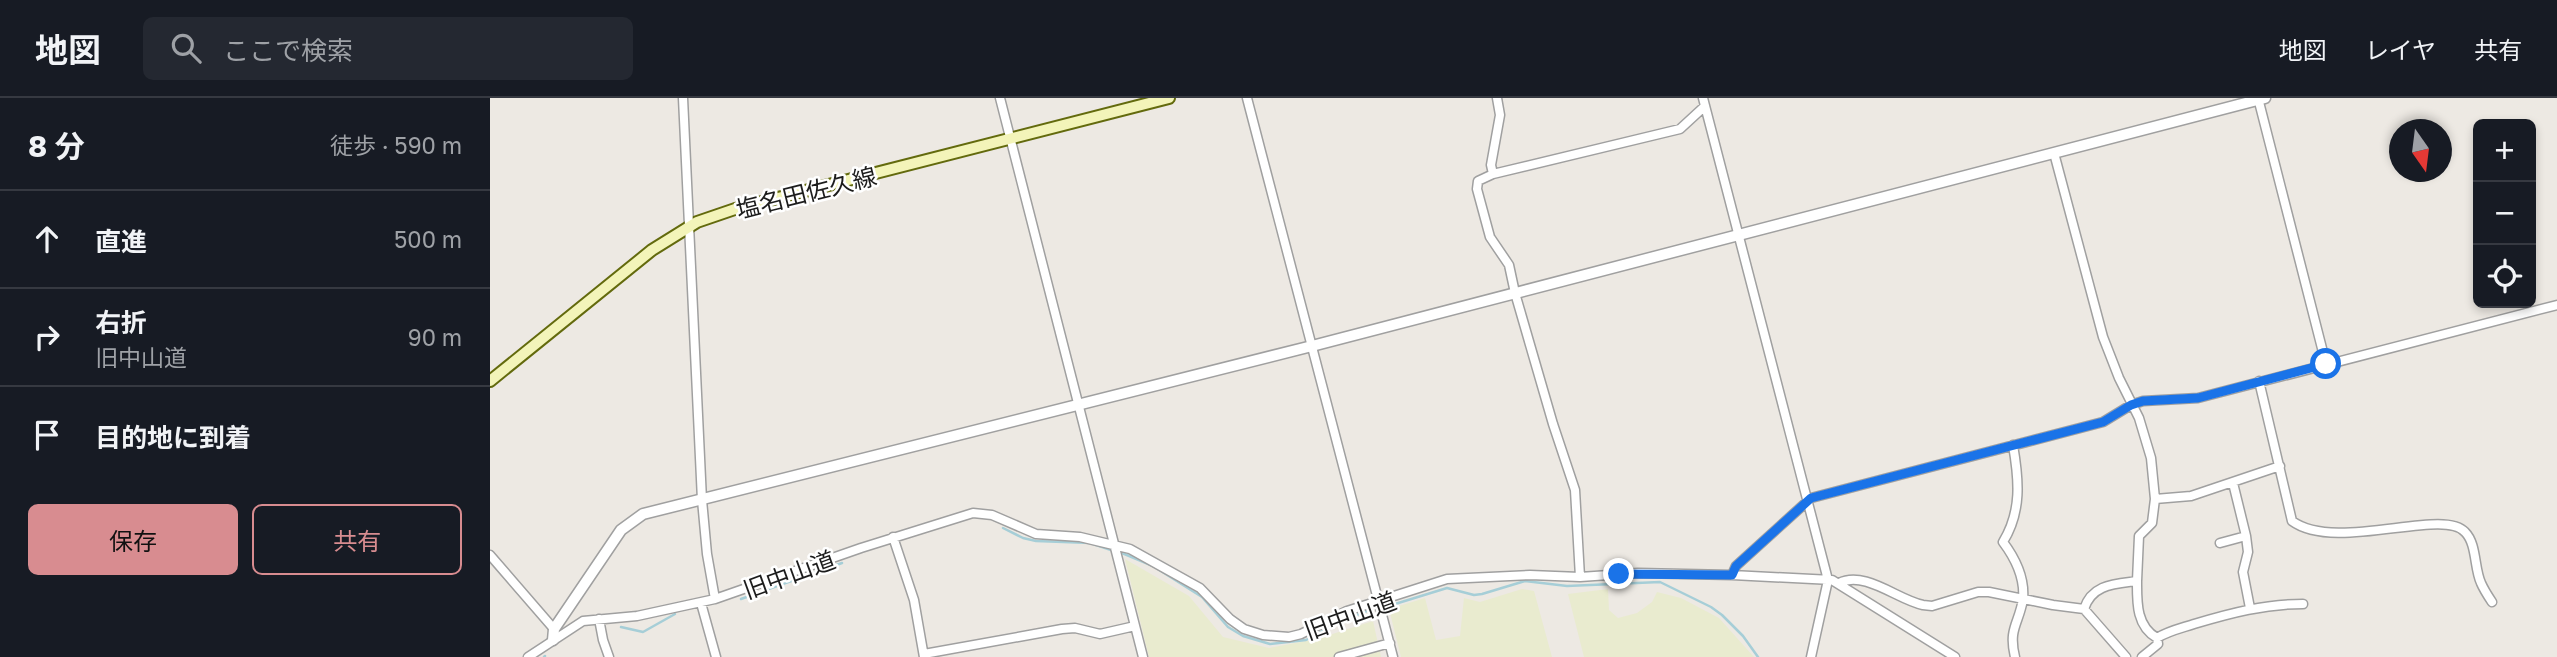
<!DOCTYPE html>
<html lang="ja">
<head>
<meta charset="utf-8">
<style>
	:root { --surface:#171b24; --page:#242831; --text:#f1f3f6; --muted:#9ea1a6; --line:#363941; --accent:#d88c90 }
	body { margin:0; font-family:"Golos Text","Noto Sans JP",sans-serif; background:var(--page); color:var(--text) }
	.controls { position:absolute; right:21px; top:21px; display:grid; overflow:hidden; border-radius:10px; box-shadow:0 4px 10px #0003 }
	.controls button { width:63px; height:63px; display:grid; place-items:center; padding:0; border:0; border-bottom:2px solid var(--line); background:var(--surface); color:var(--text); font:35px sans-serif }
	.compass { position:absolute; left:1899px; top:21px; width:63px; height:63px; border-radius:50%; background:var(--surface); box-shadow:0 4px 10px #0003; rotate:166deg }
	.stop { position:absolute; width:21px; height:21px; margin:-16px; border:5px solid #1a73e8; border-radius:50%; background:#fff }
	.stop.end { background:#1a73e8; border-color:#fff; box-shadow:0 2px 7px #0008 }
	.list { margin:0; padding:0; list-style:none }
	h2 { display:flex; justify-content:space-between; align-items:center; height:91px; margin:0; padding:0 28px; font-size:30px }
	h2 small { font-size:23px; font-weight:400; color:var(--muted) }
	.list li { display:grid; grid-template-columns:46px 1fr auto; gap:21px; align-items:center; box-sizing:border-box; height:98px; padding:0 28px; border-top:2px solid var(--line) }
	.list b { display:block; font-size:26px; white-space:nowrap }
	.list p { margin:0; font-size:23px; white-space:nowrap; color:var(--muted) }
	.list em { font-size:23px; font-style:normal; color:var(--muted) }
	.actions { display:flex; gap:14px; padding:21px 28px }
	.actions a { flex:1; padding:16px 0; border:2px solid var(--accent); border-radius:10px; text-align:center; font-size:24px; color:var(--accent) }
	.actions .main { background:var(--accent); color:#111 }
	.icon { flex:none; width:38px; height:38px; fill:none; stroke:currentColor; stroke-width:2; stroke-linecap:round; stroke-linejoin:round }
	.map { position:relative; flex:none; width:2067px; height:559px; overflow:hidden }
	header { display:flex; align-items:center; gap:42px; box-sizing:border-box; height:98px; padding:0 35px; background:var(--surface); border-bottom:2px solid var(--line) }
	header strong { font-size:33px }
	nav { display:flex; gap:38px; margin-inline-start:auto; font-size:24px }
	.search { width:490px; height:63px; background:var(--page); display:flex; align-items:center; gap:18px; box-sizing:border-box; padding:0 24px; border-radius:10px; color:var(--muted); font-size:26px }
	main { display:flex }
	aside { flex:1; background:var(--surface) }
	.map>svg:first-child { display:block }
	.farmland { fill:#e9ebcf }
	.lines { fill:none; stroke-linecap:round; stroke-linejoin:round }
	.stream { stroke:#a6ced7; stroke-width:2.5 }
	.minor-casing { stroke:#a0a0a0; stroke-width:11 }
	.tertiary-casing { stroke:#a0a0a0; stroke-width:13 }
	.secondary-casing { stroke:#636a0d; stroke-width:14 }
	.minor { stroke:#fff; stroke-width:8 }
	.tertiary { stroke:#fff; stroke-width:10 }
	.secondary { stroke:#f3f4b9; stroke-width:10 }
	.route { stroke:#1a73e8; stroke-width:9 }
	.labels { text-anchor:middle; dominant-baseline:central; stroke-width:5; stroke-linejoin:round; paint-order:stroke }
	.street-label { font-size:24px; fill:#1c1c1c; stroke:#fff }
</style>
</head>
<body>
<header>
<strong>地図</strong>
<div class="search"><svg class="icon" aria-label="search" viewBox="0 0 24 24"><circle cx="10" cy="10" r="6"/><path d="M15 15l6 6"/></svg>ここで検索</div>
<nav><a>地図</a><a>レイヤ</a><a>共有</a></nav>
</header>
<main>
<aside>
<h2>8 分<small>徒歩 · 590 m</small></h2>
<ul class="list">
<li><svg class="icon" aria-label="ahead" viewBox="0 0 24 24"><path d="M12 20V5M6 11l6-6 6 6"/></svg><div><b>直進</b></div><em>500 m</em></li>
<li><svg class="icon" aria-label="right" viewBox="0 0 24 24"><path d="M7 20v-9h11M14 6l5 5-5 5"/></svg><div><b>右折</b><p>旧中山道</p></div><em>90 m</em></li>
<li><svg class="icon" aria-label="arrive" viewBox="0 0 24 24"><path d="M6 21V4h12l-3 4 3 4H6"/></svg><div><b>目的地に到着</b></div></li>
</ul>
<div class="actions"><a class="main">保存</a><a>共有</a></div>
</aside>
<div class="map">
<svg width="2067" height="559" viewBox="0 0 2067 559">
	<rect width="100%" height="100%" fill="#ede9e3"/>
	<path class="farmland" d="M635 461 699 498 733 539 779 550 827 541 883 523 891 559H659Z
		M1032 491 1044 493 1062 559H911L899 511 935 500 946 542 970 538 974 500 990 504Z
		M1118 491 1119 512 1128 520 1147 515 1162 504 1167 494 1191 500 1229 520 1264 559H1094L1078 496Z"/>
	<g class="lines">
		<path class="stream" d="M513 430 533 440 546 443 600 445 621 452
			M632 455 663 468 712 499 738 529 753 538 780 546 816 542 853 522 877 513
			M251 501 352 465
			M905 506 957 490 984 497 992 496 1035 483 1077 488 1170 484 1221 509 1232 517 1253 538 1268 559
			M131 529 153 534 185 516
			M54 559 55 558"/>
		<g class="minor-casing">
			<path id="minor" d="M193 0 212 402 217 456 225 501
				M510 0 653 559
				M757 0 903 559
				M1007 0 1010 17 1001 67 1003 76 988 83 987 91 1000 139 1019 167 1025 195 1063 326 1085 392 1090 479
				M1213 0 1338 482 1321 559
				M1768 0 1836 266
				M1564 55 1613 239 1629 280 1649 320 1661 360 1665 401 1662 425 1649 438 1647 483C1625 486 1602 486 1594 511
				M1003 76 1190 31 1215 8
				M1769 283 1802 423C1846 455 1953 409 1975 434 1987 446 1984 470 1991 485 1994 492 1998 498 2002 504
				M1523 347C1529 382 1532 413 1513 444 1525 460 1535 480 1533 501 1529 526 1518 530 1525 559
				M1665 401 1701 398 1790 368
				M1756 438 1758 454 1753 474 1760 510
				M403 439 424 502 434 559
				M1730 445 1756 438 1743 385
				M0 457 64 531
				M1242 477 1246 468 1321 400 1613 324 1641 307 1653 303 1708 300 2067 207
				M1647 483C1647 504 1646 528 1667 540
				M1349 485C1375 472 1408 502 1433 507L1442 508 1488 494H1499L1563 507 1594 511 1636 559
				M211 505 226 559
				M109 521 113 542 119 559
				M434 556 572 531 585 530 610 536 645 528
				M38 559 93 523 147 518 225 501 371 450 483 415 502 417 546 436 590 439 640 451 710 490 740 521 754 531 773 537 799 539 811 536 857 513 957 481 1040 477 1090 479 1148 475 1242 477 1342 482 1465 559
				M849 559 900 545
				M1652 559 1668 546 1667 540C1678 533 1692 530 1704 526 1741 515 1775 506 1813 506"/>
		</g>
		<g class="tertiary-casing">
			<path id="tertiary" d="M63 542 64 531 131 432 153 416 822 248 1775 0"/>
		</g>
		<g class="secondary-casing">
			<path id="secondary" d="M0 283 162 152 207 124 245 111 679 0"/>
		</g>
		<use href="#minor" class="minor"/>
		<use href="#tertiary" class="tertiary"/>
		<use href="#secondary" class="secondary"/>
	</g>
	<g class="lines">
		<path class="route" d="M1129 476 1242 477 1246 468 1321 400 1613 324 1641 307 1653 303 1708 300 1836 266"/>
	</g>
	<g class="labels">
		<g class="street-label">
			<text transform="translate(316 94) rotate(-14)">塩名田佐久線</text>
			<text transform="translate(299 476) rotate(-20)">旧中山道</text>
			<text transform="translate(860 517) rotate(-20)">旧中山道</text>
		</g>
	</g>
</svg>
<div class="controls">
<button>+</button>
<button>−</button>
<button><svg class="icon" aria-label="locate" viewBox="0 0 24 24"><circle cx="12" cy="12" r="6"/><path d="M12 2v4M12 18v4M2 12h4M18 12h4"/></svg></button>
</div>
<svg class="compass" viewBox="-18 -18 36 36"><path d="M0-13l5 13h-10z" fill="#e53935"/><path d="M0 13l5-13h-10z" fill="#9ea1a6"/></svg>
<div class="stop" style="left:1836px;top:266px"></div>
<div class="stop end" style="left:1129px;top:476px"></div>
</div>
</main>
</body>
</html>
